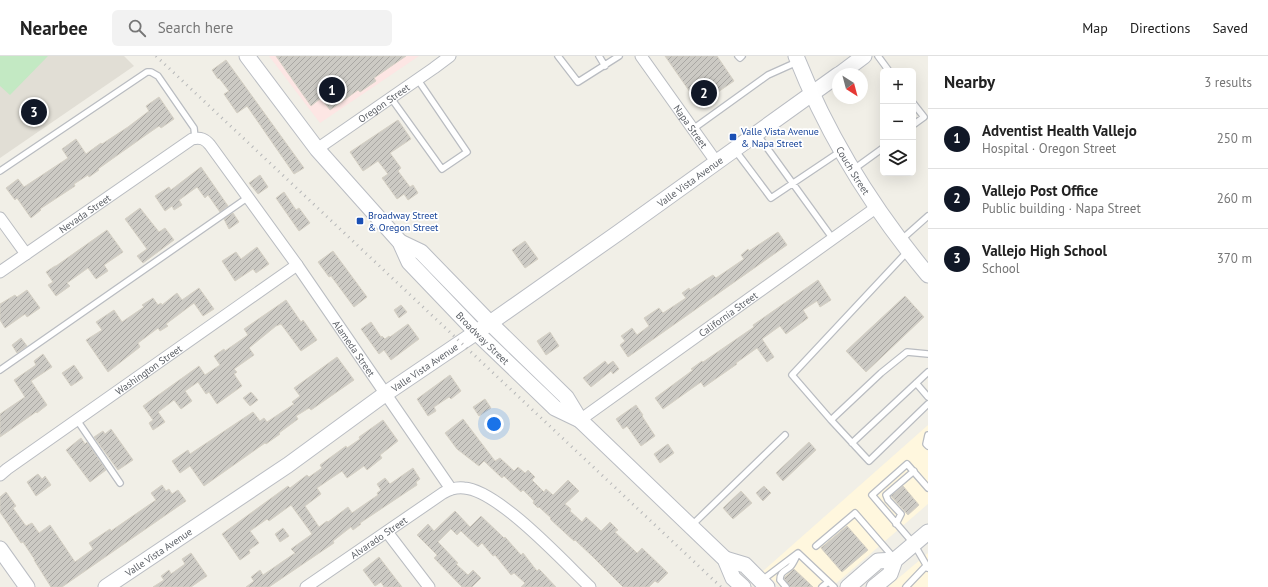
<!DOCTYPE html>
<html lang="en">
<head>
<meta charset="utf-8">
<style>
	:root { --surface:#fff; --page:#f2f2f2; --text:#222; --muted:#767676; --line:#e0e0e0; --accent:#111827 }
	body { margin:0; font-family:"PT Sans",sans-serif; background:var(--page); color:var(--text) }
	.controls { position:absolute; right:12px; top:12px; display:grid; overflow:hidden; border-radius:6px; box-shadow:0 4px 16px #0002 }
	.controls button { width:36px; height:36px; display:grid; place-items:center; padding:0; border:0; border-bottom:1px solid var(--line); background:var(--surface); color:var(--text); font:20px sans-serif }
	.compass { position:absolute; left:832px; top:12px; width:36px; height:36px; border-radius:50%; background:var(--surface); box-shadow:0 4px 16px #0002; rotate:144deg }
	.you { position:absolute; left:494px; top:368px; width:14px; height:14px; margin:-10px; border:3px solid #fff; border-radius:50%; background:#1a73e8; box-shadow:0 0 0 6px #1a73e833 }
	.badge { display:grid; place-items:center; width:26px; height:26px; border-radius:50%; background:var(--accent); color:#fff; font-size:13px; font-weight:700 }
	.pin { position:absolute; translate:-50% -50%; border:2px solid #fff; box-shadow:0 1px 4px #0006 }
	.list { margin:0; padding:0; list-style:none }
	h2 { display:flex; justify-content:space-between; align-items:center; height:52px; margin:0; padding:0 16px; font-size:17px }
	h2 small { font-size:13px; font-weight:400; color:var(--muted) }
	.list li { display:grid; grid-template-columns:26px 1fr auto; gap:12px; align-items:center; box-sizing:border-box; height:60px; padding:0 16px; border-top:1px solid var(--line) }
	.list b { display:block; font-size:15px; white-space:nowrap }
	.list p { margin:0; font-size:13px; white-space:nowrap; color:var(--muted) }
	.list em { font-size:13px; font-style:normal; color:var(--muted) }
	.icon { flex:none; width:22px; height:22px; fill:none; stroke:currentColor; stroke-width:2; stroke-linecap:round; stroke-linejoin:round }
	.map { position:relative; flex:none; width:928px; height:531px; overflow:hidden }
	header { display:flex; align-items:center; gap:24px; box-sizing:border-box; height:56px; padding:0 20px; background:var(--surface); border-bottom:1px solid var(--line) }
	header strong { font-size:19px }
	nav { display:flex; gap:22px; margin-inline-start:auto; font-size:14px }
	.search { width:280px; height:36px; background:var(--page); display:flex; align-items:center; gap:10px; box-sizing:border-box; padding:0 14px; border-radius:6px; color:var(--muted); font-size:15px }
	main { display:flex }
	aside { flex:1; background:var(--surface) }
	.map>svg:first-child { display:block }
	.commercial { fill:#fff7de }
	.education { fill:#e1ded5 }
	.medical { fill:#fde6e4 }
	.pitch { fill:#c3e9c3 }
	.building { fill:url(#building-hatch); stroke:#d6d1c5 }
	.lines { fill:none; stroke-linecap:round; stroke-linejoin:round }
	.lane-casing { stroke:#b9bcc1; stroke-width:8 }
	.street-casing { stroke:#b9bcc1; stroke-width:13 }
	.secondary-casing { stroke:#babdc3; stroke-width:17 }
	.lane { stroke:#fff; stroke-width:5.5 }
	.street { stroke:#fff; stroke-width:11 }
	.secondary { stroke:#fff; stroke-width:15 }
	.rail { stroke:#b7b8b9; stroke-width:3; stroke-dasharray:1 5; stroke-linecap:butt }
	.transit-dot { fill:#1a4fb4; stroke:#fff; stroke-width:1.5 }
	.labels { text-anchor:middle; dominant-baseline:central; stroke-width:3.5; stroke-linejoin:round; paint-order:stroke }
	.street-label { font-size:10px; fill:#5e6268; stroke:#fff }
	.transit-label { font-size:10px; fill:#164399; stroke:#fff; text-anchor:start }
</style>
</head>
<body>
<header>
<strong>Nearbee</strong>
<div class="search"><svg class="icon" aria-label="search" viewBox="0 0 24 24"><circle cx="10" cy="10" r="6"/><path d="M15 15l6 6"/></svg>Search here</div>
<nav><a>Map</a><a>Directions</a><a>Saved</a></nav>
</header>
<main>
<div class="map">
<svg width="928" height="531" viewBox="0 0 928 531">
	<defs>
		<pattern id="building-hatch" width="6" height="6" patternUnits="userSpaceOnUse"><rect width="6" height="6" fill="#cccac4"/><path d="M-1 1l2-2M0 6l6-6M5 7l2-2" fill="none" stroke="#a9a7a3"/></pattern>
	</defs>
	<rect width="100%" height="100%" fill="#f1efe7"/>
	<path class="commercial" d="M928 369V448L832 531H780L763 515Z
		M928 497V531H888Z"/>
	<path class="education" d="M0 0H124L134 10 0 102Z"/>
	<path class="medical" d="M269 0H419L320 67Z"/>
	<path class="pitch" d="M0 0H48L10 39 0 30Z"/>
	<path class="building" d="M276 0H406L374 22 376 25 360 36 358 34 330 54 321 42 311 50Z
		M665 0H717L734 25 699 49Z
		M226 4 304 112 294 118 247 50 237 57 224 38 229 35 219 22 218 23 212 14Z
		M159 41 174 63 161 72 159 70 146 79 98 113 99 114 89 121 88 119 74 128 75 130 40 153 41 154 31 162 17 142 15 144 6 132 18 123 24 131 68 102 62 93 76 83 86 98 101 87 102 88 128 71 149 55 146 50Z
		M398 64 411 83 390 97 401 112 398 115 410 131 413 129 418 137 408 144 404 138 397 143 382 122 388 118 378 105 363 115 350 96Z
		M201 111 228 150 220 156 208 139 205 142 197 131 179 144 182 149 174 154 172 150 165 155 155 140 169 131 171 134Z
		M260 119 268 131 258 138 249 127Z
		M284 136 296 154 299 152 310 167 299 175 276 142Z
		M140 152 159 176 165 172 174 184 143 207 137 200 147 193 125 163Z
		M233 157 239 166 229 173 224 163Z
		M107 174 123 196 104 209 108 215 96 223 88 212 67 227 70 230 56 240 48 229 53 226 46 216 55 210H56Z
		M778 176 787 189 628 301 620 289 625 285 621 280 632 272 637 279 649 270 644 262 659 252 663 257 686 242 682 237 689 232 690 234 713 219 716 222 744 203 741 199 748 193 749 195Z
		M525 185 538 203 525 212 512 194Z
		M257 191 269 208 256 217 253 213 235 225 222 205 236 196 241 203Z
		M333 195 367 241 354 251 331 220 329 221 318 206Z
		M818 224 831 244 820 251 817 245 803 254 808 262 786 278 780 270 762 283 774 301 767 306 757 292 736 307 737 308 704 331 701 326 663 353 655 342 693 314 691 313 702 305 703 306 754 271 753 269Z
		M199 232 214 253 203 260 194 247 166 268 168 270 160 275 158 272 138 287 140 291 108 316 86 284 102 274 96 266 114 254 122 266 144 251 142 249 153 242 158 249 161 247 162 249 177 237 182 244Z
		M27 234 40 252 27 261 25 258 5 272 0 264V248L15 239 17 241Z
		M905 240 924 261 866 316 846 295Z
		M286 244 301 266 303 264 317 284 301 295 281 268 276 270 249 292 254 299 234 313 237 316 234 318 242 330 217 348 209 336 206 338 198 326 185 335 192 345 181 353 174 344 158 356 165 366 153 374 149 367 153 364 143 350 199 310 205 319 220 309 214 300 224 293 225 295 248 279 244 273Z
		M401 249 407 256 399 262 394 254Z
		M371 266 381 281 382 280 385 283 389 280 390 281 408 268 419 283 391 304 384 294 379 298 361 273Z
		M550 276 559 290 546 299 537 285Z
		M21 282 27 290 17 297 12 289Z
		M43 298 52 311 31 325 47 349 37 357 36 356 0 381V358L25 341 14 324 36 309 34 305Z
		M337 301 354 324 311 354 309 352 296 360 298 363 279 377 280 378 266 388 265 387 204 430 190 410 180 417 172 405 188 394 190 398 253 356 260 365 264 362 267 366 294 348 292 346 300 340 294 332Z
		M605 305 608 309 613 305 619 313 613 318 611 315 591 331 583 322Z
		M74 309 83 322 71 330 62 317Z
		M450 319 461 335 451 343 449 341 434 351 436 355 428 360 417 343Z
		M251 336 258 344 250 350 243 342Z
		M485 343 491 352 479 360 473 351Z
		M636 349 643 359 642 360 655 380 641 390 627 370 623 373 616 363Z
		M463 363 495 405 500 402 514 415 518 411 525 417 528 414 535 421 532 424 544 436 546 433 553 439 568 424 579 435 565 448 571 453 570 455 582 466 586 461 601 475 610 466 618 474 615 476 637 497 642 492 668 517 658 527 655 525 649 531H623L592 500 575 484 574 485 550 463 551 462 539 451 538 452 533 447 534 445 523 434 521 436 504 420 502 422 484 405 479 410 457 393 445 377Z
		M383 364 398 385 380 399 382 402 367 414 364 410 347 422 342 415 317 432 321 438 305 450 319 471 327 465 328 466 348 451 352 457 378 439 377 437 381 434 377 428 385 422 390 428 413 412 420 423 416 426 417 429 360 467 361 468 353 474 351 471 333 485 334 487 269 531H246L254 525 251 521 260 514 263 519 295 497 291 493 312 478 291 449 269 465 267 463 250 475 259 487 249 494 250 497 240 504 222 478 288 430 290 432 307 419 309 421 322 412 320 409 346 390 347 392 360 383 359 381Z
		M111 373 133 404 118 414 94 381 103 375 105 378Z
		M81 382 85 388 87 386 106 414 90 426 66 394Z
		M809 386 816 394 783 425 776 417Z
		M668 388 674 397 660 407 654 398Z
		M38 418 42 423 45 420 51 429 36 440 27 426Z
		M162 429 166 435 169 433 172 438 178 434 186 445 62 531H51L34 504H35L23 486 21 487 0 456V441L6 436 16 450 13 452 26 470 32 467 39 477 50 469 75 506 93 493 89 487 110 473 111 475 156 444 151 437Z
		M764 430 771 437 763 445 756 437Z
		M903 430 919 449 908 459 891 440Z
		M741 435 752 447 733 463 723 452Z
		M455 455 470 471 481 460 504 482 505 481 521 499 523 497 537 515 539 513 556 531H521L525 527 514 517 511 519 495 499 493 500 482 487 478 491 461 475 457 479 451 473 438 486 458 507 456 508 468 519 473 514 481 522 472 531H462L434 502 437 499 417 479 428 468 434 475Z
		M847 470 868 494 842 516 821 492Z
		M283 472 289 480 280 486 275 478Z
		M191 497 207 520 191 531H153L164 524 161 520 169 514 171 518 185 508 182 503Z
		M379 501 392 518 402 531H384L381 526 375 530 363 514Z
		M794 513 813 531H790L784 522Z"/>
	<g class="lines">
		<g class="lane-casing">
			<path id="lane" d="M558 0 578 26 619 0
				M599 0 605 10
				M738 0 740 2 742 0
				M878 0 889 15
				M391 42 442 113 467 96 418 24
				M913 47 924 61 913 69
				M693 73 768 19 797 6
				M757 78 833 183
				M735 94 771 142 841 95
				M854 113 883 92
				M0 115 147 16H151L158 20 194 72 195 82
				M901 184 928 160
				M908 195 792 319 831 364 869 405 928 348
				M0 314 247 142
				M916 327 928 341
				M77 364 120 427
				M831 364 881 317 907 296 928 298
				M928 379 926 388 928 390
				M852 387 928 316
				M928 432 907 408 872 439 914 488 928 512
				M896 468 901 458 888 444 886 439 914 415
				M691 470 785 379
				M816 490 855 457 894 502
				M761 525 798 497 834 531
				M786 531 780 524C780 516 784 516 790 511 793 508 795 503 797 499
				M822 531 828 526
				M906 531 926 510"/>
		</g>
		<g class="street-casing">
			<g id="street">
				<path id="s1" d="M641 0 717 107"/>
				<path id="s2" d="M317 93 434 12 450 0"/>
				<path d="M0 162 26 198"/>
				<path id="s3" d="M0 216 192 83C201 81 205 83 210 89L297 209 451 433"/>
				<path id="s4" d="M580 364 877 151"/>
				<path id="s5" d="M0 419 7 413 297 209"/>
				<path d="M387 476 429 531"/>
				<path id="s6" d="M306 531 443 437C450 433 456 431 464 432 498 434 564 506 590 531"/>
			</g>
		</g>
		<g class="secondary-casing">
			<g id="secondary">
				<path id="s7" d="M247 0 317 93 400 186 409 206 476 276 555 352 580 364"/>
				<path id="s8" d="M796 0C828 81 872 152 928 219"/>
				<path d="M840 18 864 0"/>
				<path d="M400 186 421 196 490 267 566 341 580 364 725 503 733 522 743 531"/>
				<path d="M0 493 27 531"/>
				<path d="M725 503 745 509 767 531"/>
				<path id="s9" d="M106 531 288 409 385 338 490 267 618 177 838 19"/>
				<path d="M848 531 878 505 895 504"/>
				<path d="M874 531 890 518 895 504 928 476"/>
			</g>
		</g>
		<use href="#lane" class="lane"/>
		<use href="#street" class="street"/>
		<use href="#secondary" class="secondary"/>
		<path class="rail" d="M156 0 721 531"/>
	</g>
	<g class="transit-dot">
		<rect x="729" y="77" width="8" height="8" rx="2"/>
		<rect x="356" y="161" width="8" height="8" rx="2"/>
	</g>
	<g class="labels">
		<g class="street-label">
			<text stroke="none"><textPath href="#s2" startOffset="81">Oregon Street</textPath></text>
			<text stroke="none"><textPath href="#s1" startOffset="86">Napa Street</textPath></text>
			<text stroke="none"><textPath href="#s8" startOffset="128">Couch Street</textPath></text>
			<text stroke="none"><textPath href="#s9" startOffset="711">Valle Vista Avenue</textPath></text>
			<text stroke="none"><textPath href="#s3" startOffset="103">Nevada Street</textPath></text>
			<text stroke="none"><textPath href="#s4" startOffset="182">California Street</textPath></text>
			<text stroke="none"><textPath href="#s7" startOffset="369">Broadway Street</textPath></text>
			<text stroke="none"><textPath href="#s3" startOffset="503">Alameda Street</textPath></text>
			<text stroke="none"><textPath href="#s9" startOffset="387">Valle Vista Avenue</textPath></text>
			<text stroke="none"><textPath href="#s5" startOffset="182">Washington Street</textPath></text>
			<text stroke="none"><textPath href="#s6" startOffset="88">Alvarado Street</textPath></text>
			<text stroke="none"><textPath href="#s9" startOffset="63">Valle Vista Avenue</textPath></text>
		</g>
		<g class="transit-label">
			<text x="741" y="75">Valle Vista Avenue<tspan x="741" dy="12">&amp; Napa Street</tspan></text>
			<text x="368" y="159">Broadway Street<tspan x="368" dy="12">&amp; Oregon Street</tspan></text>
		</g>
	</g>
</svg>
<div class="controls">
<button>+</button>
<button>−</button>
<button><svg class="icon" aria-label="layers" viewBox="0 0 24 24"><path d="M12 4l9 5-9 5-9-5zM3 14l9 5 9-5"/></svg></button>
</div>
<svg class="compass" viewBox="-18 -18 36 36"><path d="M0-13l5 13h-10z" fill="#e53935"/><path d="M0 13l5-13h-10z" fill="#767676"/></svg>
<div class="you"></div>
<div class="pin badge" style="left:332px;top:34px">1</div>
<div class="pin badge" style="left:704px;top:37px">2</div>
<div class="pin badge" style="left:34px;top:56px">3</div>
</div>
<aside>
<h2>Nearby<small>3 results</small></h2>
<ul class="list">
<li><span class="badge">1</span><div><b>Adventist Health Vallejo</b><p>Hospital · Oregon Street</p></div><em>250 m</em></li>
<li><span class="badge">2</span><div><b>Vallejo Post Office</b><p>Public building · Napa Street</p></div><em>260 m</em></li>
<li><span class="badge">3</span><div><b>Vallejo High School</b><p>School</p></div><em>370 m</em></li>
</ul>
</aside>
</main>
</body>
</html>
